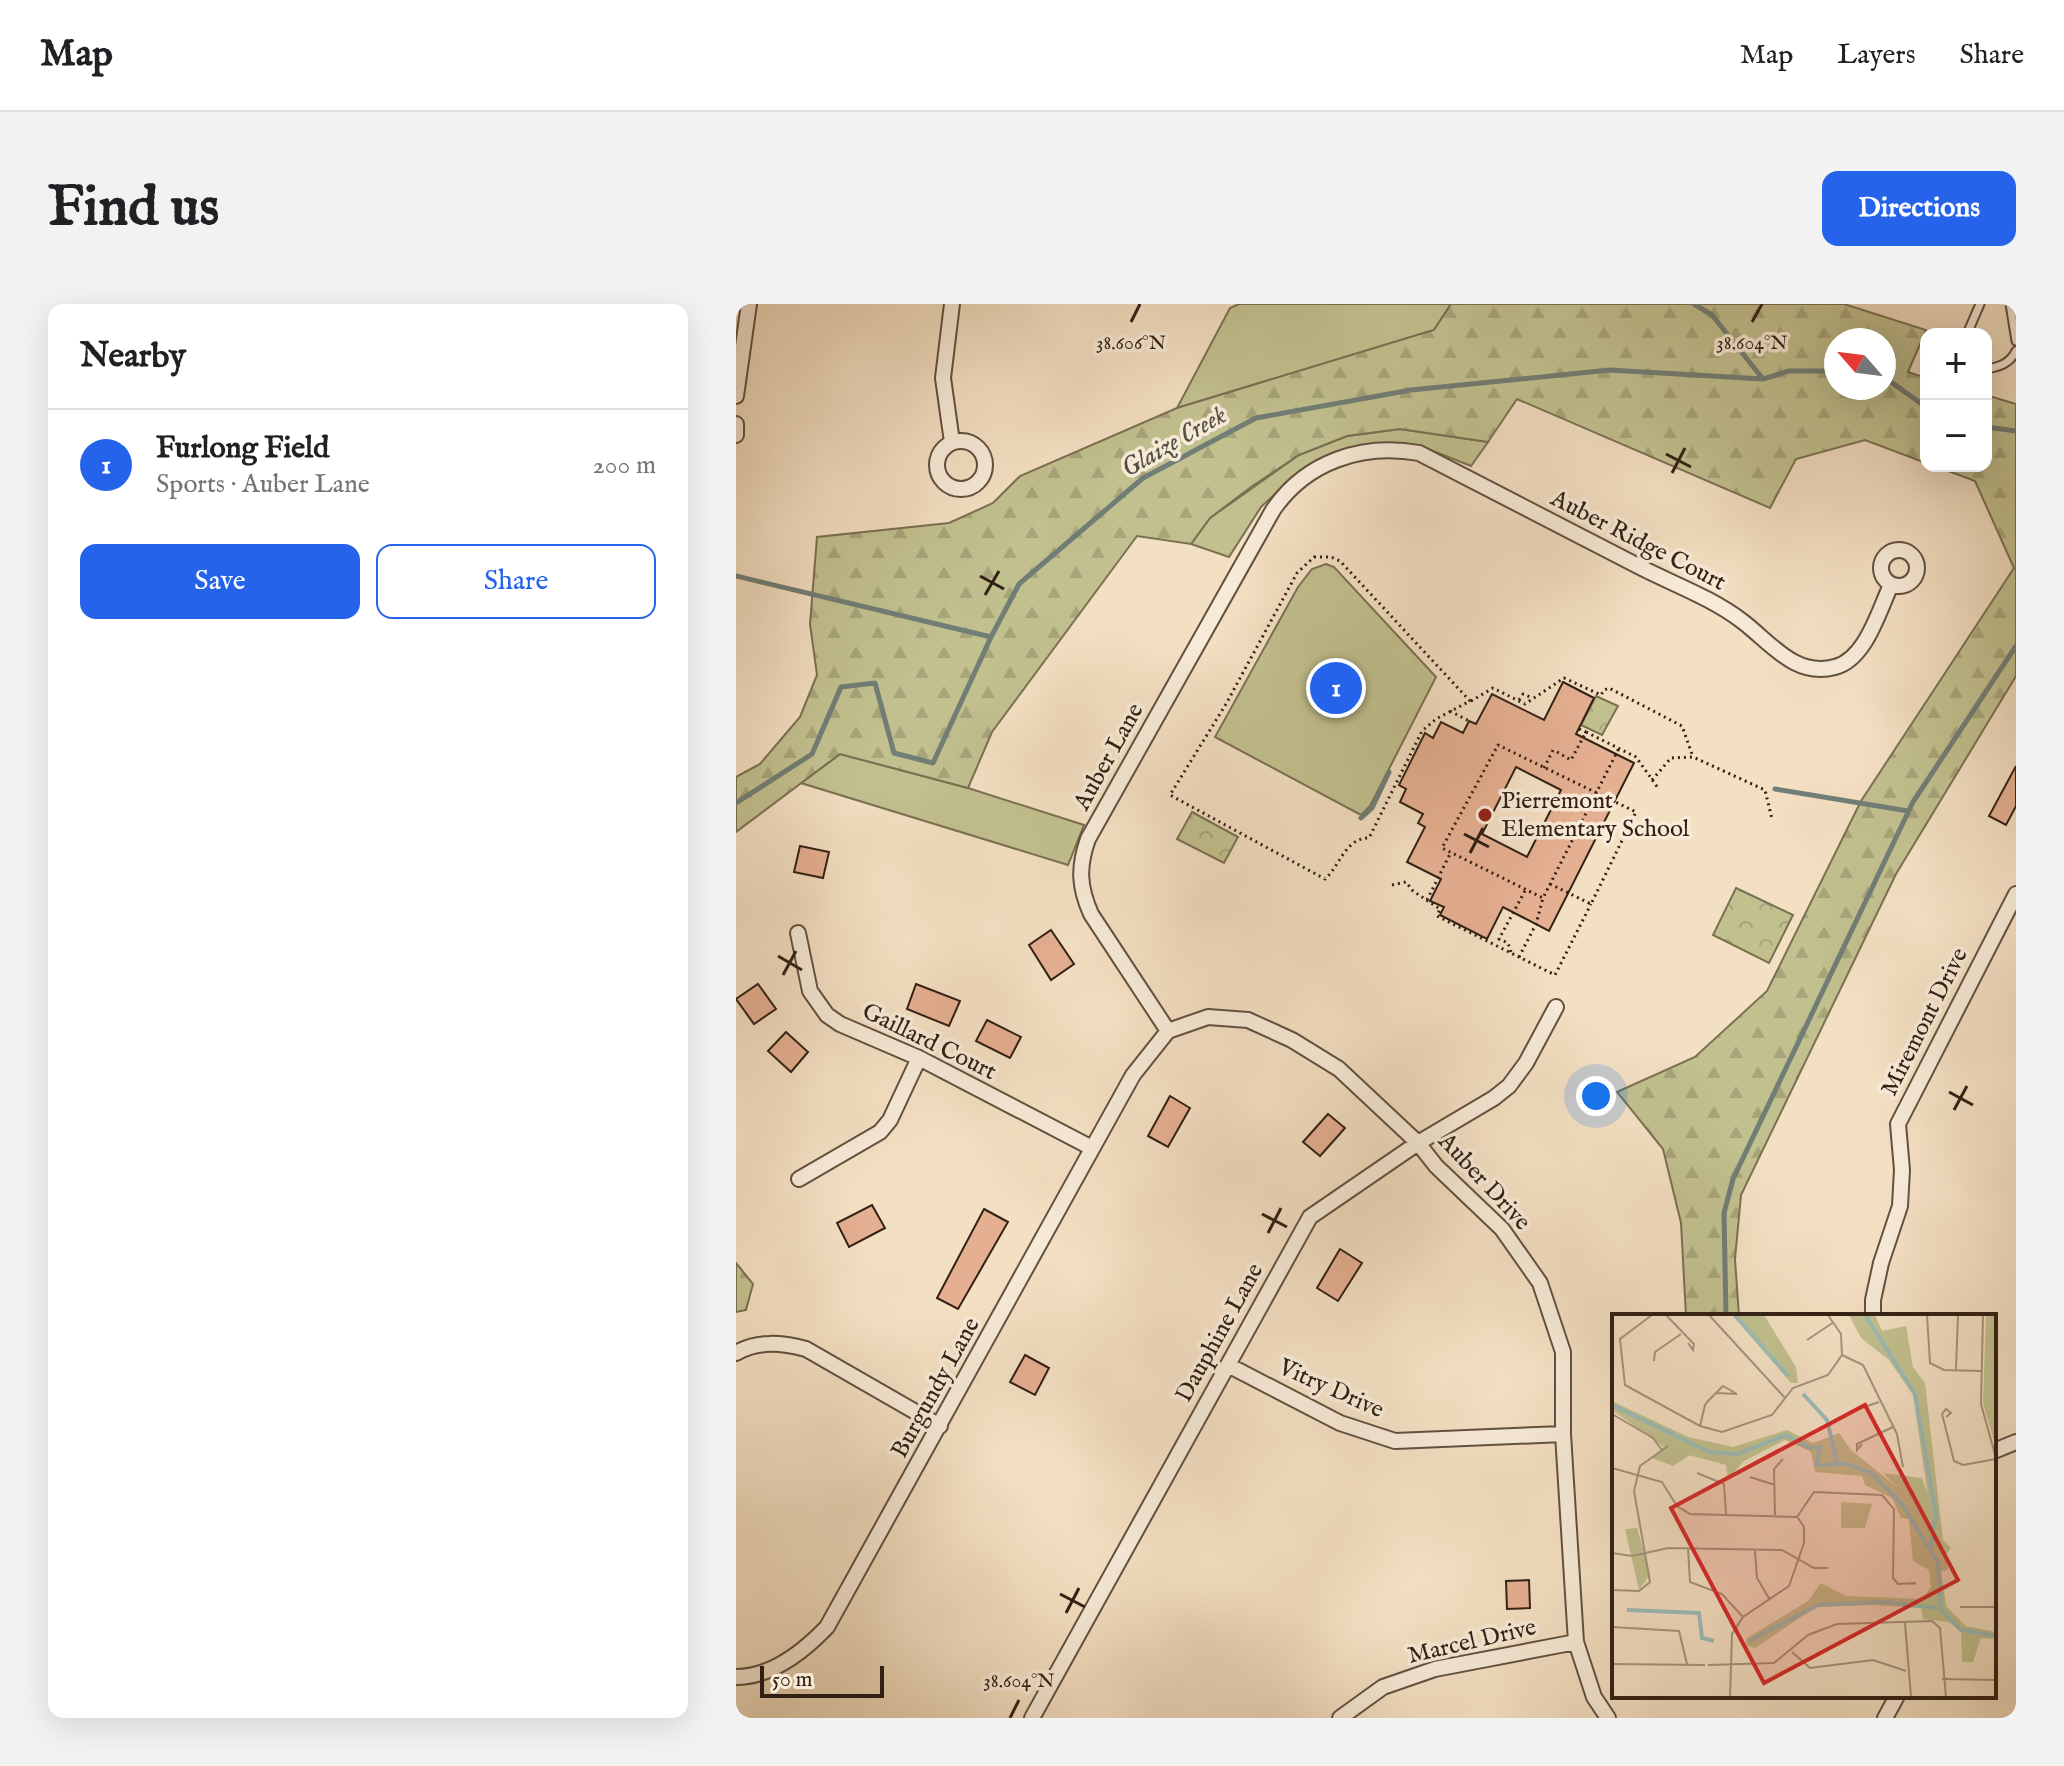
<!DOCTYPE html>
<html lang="en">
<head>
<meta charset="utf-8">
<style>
	:root { --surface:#fff; --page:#f2f2f2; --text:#202124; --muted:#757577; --line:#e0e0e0; --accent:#2563eb }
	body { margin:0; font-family:"IM FELL English",serif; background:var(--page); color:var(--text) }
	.controls { position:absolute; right:24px; top:24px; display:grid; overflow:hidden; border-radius:16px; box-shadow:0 8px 32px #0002 }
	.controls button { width:72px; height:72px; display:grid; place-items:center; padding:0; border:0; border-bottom:2px solid var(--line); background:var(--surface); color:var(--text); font:40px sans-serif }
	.compass { position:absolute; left:1088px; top:24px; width:72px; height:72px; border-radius:50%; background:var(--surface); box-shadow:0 8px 32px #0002; rotate:298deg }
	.scale { position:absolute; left:24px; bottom:20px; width:124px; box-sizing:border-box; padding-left:8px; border:4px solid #322014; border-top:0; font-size:22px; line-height:28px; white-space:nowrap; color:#322014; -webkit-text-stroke:6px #f7ead7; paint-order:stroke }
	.you { position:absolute; left:860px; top:792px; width:28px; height:28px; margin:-20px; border:6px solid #fff; border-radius:50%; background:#1a73e8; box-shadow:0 0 0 12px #1a73e833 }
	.badge { display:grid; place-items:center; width:52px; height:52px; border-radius:50%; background:var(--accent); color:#fff; font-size:26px; font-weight:700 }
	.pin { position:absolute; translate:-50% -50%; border:4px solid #fff; box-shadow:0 2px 8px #0006 }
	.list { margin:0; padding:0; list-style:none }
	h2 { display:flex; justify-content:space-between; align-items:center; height:104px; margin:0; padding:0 32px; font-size:34px }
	h2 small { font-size:26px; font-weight:400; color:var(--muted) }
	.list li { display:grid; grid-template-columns:52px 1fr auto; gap:24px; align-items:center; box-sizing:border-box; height:112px; padding:0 32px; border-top:2px solid var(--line) }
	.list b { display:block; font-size:30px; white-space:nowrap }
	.list p { margin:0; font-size:26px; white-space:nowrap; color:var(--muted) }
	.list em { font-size:26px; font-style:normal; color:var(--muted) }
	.actions { display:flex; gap:16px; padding:24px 32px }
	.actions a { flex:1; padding:18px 0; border:2px solid var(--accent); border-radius:16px; text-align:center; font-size:28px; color:var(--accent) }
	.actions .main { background:var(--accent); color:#fff }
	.map { position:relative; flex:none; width:1280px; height:1414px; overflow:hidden; border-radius:16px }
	header { display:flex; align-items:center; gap:48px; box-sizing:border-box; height:112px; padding:0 40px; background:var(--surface); border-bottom:2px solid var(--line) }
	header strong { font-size:38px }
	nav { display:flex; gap:44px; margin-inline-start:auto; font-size:28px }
	.intro { display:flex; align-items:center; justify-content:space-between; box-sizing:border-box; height:192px; padding:0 48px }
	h1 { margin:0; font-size:56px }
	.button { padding:20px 36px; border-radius:16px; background:var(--accent); color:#fff; font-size:28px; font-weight:700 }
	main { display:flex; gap:48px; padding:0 48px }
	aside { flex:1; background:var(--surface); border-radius:16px; box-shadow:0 8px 32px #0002 }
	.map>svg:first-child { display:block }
	.green { fill:#c2c08f; stroke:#7a7052; stroke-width:2 }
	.forest { fill:url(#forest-firs); stroke:#7a7052; stroke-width:2; fill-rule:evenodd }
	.park { fill:url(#park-crowns); stroke:#7a7052; stroke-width:2 }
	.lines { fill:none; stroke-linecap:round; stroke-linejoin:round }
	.stream { stroke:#717e76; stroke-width:5 }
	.building { fill:#e5af91; stroke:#322014; stroke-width:2; fill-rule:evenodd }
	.service-casing { stroke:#625040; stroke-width:11 }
	.minor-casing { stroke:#625040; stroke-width:18 }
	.path { stroke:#322014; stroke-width:3; stroke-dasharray:2 4; stroke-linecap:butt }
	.service { stroke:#f7ead7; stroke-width:7 }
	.minor { stroke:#f7ead7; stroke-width:14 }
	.ticks { fill:none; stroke:#322014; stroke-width:3 }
	.poi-dot { fill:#8f2418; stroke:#f7ead7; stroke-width:3 }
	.labels { text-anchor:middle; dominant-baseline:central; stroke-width:7; stroke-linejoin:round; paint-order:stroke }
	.street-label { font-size:24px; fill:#322014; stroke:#f7ead7 }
	.poi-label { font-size:24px; fill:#322014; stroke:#f7ead7; text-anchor:start }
	.water-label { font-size:26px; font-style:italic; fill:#524f45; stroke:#f7ead7 }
	.inset-river { fill:none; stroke:#9bbcb7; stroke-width:4 }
	.inset-road { fill:none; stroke:#a6937c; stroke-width:2 }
	.view { fill:#d62828; fill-opacity:0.15; stroke:#d62828; stroke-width:4 }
	.inset-edge { fill:none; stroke:#322014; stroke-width:4 }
	.ticks-label { font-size:20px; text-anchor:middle; fill:#322014; stroke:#f7ead7; stroke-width:7; stroke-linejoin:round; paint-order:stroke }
</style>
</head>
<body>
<header>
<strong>Map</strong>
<nav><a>Map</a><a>Layers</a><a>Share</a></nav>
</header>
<div class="intro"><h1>Find us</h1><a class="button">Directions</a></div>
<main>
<aside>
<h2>Nearby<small></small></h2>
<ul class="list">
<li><span class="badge">1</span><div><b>Furlong Field</b><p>Sports · Auber Lane</p></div><em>200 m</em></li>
</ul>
<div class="actions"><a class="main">Save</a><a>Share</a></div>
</aside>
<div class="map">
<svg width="1280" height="1414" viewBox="0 0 1280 1414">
	<defs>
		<pattern id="forest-firs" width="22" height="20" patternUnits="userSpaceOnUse" patternTransform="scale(2)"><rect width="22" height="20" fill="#c2c08f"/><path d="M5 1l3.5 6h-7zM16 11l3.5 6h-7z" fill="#a7a57a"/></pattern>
		<pattern id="park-crowns" width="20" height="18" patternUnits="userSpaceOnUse" patternTransform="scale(2)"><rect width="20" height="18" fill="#c2c08f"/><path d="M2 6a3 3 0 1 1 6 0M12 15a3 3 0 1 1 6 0" fill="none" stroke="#a7a57a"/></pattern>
	</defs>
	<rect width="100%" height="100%" fill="#f3dfc2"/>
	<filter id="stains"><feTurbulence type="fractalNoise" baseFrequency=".0025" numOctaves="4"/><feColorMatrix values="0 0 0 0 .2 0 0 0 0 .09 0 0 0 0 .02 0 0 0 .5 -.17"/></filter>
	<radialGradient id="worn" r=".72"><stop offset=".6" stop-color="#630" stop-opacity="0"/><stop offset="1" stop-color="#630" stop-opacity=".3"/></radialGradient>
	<path class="green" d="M503 0H715L698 26 441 104 494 4Z
		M664 125 752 138 735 162 682 141 654 140 586 156 554 176 525 203 493 253 455 240 474 214 563 151 611 132Z
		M590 260 598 263 700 373 634 502 625 511 479 433 562 283 576 265Z
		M104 450 232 484 348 521 332 561 65 479Z"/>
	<path class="forest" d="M715 0H1108L1190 26 1172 68 1190 74V159L1129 136 1060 155 1034 204 781 95 752 138 664 125 611 132 563 151 515 183 474 214 455 240 401 232 256 428 232 484 104 450 0 528V473L24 460 64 413 81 371 74 320 81 233 213 219 257 199 284 172 441 104 698 26ZM1148 36V84H1100V36Z
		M1250 91 1280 100V372L1160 570 1005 891 999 955 1003 1012H950L945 919 927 845 881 788 959 753 1031 687 1125 497 1278 264 1239 177 1199 162H1250Z
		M0 959 17 980 10 1006 0 1008Z"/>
	<path class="park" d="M860 392 882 402 866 431 845 421Z
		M456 508 502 533 488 559 441 535Z
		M1000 584 1057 611 1033 659 977 631Z"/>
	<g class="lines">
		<path class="stream" d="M958 0 976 11 1027 75
			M1148 73 1190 103
			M1250 123 1280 127
			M0 272 255 333
			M1039 485 1172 507
			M0 499 76 450 105 383 139 379 158 449 197 459 255 333 283 280 407 174 520 114 675 86 874 66 1027 75 1053 67H1100
			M625 514 636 504 653 468
			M990 1012 988 909 997 875 1177 498 1280 342"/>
	</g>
	<path class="building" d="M827 378 858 394 840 430 898 459 813 627 767 603 751 635 704 611 708 603 694 597 705 575 671 558 689 523 682 519 687 510 664 498 670 485 663 481 689 429 697 434 705 418 727 429 733 417 740 420 756 390 808 416ZM780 463 825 486 791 553 746 530Z
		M1280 462V502L1270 521 1253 512Z
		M64 542 93 548 87 574 58 568Z
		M315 626 338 660 315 676 293 641Z
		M22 680 40 705 18 720 0 695Z
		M180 680 224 697 213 722 171 705Z
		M251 716 285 733 274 754 240 737Z
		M50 728 72 748 55 768 32 747Z
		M434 792 454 804 432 843 412 832Z
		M592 810 609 824 584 852 567 838Z
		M136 901 149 924 113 943 101 919Z
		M248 905 272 918 222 1005 201 994Z
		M604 945 626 959 602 997 581 984Z
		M289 1051 313 1064 299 1091 274 1078Z
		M793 1276 794 1304 771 1305 770 1277Z"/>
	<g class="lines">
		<g class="service-casing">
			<path id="service" d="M1274 0 1280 37
				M1231 30 1244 0
				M1250 65C1264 63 1274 59 1280 47"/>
		</g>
		<g class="minor-casing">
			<path id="minor" d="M216 0 207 74 216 138
				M0 92 13 0
				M0 120V131
				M201 161a24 24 0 1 1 48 0a24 24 0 1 1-48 0Z
				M1145 264a18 18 0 1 1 36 0a18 18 0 1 1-36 0Z
				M62 629 74 687 91 711 104 720 183 754 356 844
				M432 727 472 713 512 716 556 736 603 765 682 839 700 862 766 925 804 979 827 1048V1130L840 1338 858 1393 872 1414
				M63 875 144 828 154 816 183 754
				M1137 1012V996L1145 959 1164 902 1166 866 1162 820 1280 590
				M0 1049C22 1036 47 1039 70 1045L204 1122
				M492 1061 604 1119 659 1137 827 1130
				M1258 1147 1280 1138
				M0 1373C36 1373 67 1348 91 1323L397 771 432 727 355 610C343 583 342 563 352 535L537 206C570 158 625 139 683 149 757 187 830 225 904 263 937 280 976 294 1006 317 1034 338 1059 374 1099 363 1130 355 1143 306 1155 281
				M296 1414 574 913 682 839 758 794 773 782 790 759 820 703
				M604 1414 647 1383 699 1365 840 1338
				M1149 1414 1161 1392"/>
		</g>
		<path class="path" d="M578 253H595L604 257 734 397 700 415 686 427 633 534C609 534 604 562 589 575L434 491 490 400 561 269Z
			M783 396 787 390 797 394
			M735 397 757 384 789 400 828 374 865 391 868 386 873 384 946 422 957 453
			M714 407 733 417
			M843 425 850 428 852 424
			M821 448 835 456 850 428 900 453 922 484
			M808 464 817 446 820 448
			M916 476 935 454 957 453 1029 486 1036 515
			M814 580 855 600 900 508 762 441 706 544 807 594 883 444
			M656 581 670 578 677 587 704 605 701 612 819 671 855 600
			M691 596 714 550
			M775 648 772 639 763 635 790 585
			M783 653 800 620 807 594"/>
		<use href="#service" class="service"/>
		<use href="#minor" class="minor"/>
	</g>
	<path class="ticks" d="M395 18 404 0M1016 18 1026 0M930 150 955 163M936 169 949 144M244 272 268 285M249 291 263 267M728 530 753 543M734 549 747 524M42 652 66 666M47 671 60 647M1213 788 1237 801M1218 806 1231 782M526 910 551 923M532 929 545 904M324 1290 349 1303M330 1309 343 1284M274 1414 283 1396"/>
	<circle class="poi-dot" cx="749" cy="511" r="8"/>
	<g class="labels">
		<g class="street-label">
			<text transform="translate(902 237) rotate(27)">Auber Ridge Court</text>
			<text transform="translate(373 453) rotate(-61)">Auber Lane</text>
			<text transform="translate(1189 718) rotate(-63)">Miremont Drive</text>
			<text transform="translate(193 738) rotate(26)">Gaillard Court</text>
			<text transform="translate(748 878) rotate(47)">Auber Drive</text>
			<text transform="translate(484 1029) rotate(-61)">Dauphine Lane</text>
			<text transform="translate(200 1084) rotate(-61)">Burgundy Lane</text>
			<text transform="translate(595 1085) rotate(24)">Vitry Drive</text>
			<text transform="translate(736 1338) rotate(-13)">Marcel Drive</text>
		</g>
		<g class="poi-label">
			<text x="765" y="497">Pierremont<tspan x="765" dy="28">Elementary School</tspan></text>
		</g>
		<g class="water-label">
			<text transform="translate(438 138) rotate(-30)">Glaize Creek</text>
		</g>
	</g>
	<g transform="translate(876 1010)">
		<rect width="384" height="384" fill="#f3dfc2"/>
		<path d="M129 1H152L184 53 186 69H179ZM0 96 57 124 78 141 61 152 40 144 52 133ZM271 159 310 164 317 183 300 188ZM229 188 260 190 253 214H229ZM349 318 369 324 361 348H350Z" fill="#c2c08f"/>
		<path d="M120 1H129L177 58 179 69ZM237 1H263L270 17 294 12 301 53 313 69 331 226 339 234 334 241 336 256 329 257 334 292 354 312 384 318V325L359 324 337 308 311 305 309 294 259 291 204 293 143 334 134 331 135 324 196 287 209 269 234 282 310 285 319 273 317 256 301 247 297 205 289 204 280 184 253 171 250 162 203 158 199 138 173 126 132 147 116 165 114 151 73 140 56 129 57 124 0 96V87L76 123 121 133 175 116 201 129 227 119 239 136 305 189 306 183 316 182 301 81 277 46 249 24Z" fill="#c2c08f"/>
		<path d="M374 1H384V133L371 89ZM25 214 38 260 27 276 13 215Z" fill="#c2c08f"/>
		<path class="inset-river" d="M123 1 176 62M253 1 303 80 324 201 318 237M191 80 215 106 225 148M0 91 97 138 125 140 174 121 197 134 208 133 204 151 235 150 259 159 290 190 326 249 329 296 349 316 384 322M15 296 87 299 90 324 102 327M137 327 206 291 271 288 326 294"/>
		<path class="inset-road" d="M40 1 8 25 13 71 88 112 110 118 160 101 181 74 216 61 230 41M54 1 82 30 81 36 76 29M97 1 173 84M216 1 229 20 230 41 251 51 285 120 291 153M315 1 318 49 332 56 370 57M371 1 369 90 384 144M195 26 222 8M42 47 43 38 69 20M344 55 346 1M238 98 267 88M0 100 41 124 50 136M334 103 339 99 334 95 330 100 342 147 351 151 384 145M88 112 93 91 96 87 111 72 125 80 104 79M250 130 245 136V130L281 113M0 154 50 168 65 192 78 200 185 203 202 178 270 181 282 195 281 264 286 270 304 269 299 270M85 159 112 170 114 200M138 163 163 171M163 201 162 155 171 145M76 234 78 268 110 280 131 303M143 237 145 264 158 286M0 239 20 242 56 234 170 236 202 254H216M0 276 27 277 38 268 22 177 28 152 56 132M348 293H384M293 309 299 383M0 313 67 317 75 350M180 338 198 354 261 346 294 357M0 350 93 351M96 351 162 349 196 321 225 310 320 307 328 314 334 383M330 365 384 366M118 383 120 320 131 303 177 272 192 229V213L186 204"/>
		<path class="view" d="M253 91 346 266 152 369 59 194Z"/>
		<rect width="384" height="384" class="inset-edge"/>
	</g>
	<g class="ticks-label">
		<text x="395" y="45">38.606°N</text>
		<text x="1016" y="45">38.604°N</text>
		<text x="283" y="1383">38.604°N</text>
	</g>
	<rect width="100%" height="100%" filter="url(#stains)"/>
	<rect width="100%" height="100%" fill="url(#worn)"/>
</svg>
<div class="controls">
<button>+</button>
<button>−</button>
</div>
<svg class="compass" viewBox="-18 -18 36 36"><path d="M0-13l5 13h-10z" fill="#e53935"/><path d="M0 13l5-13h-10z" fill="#757577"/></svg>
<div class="scale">50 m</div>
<div class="you"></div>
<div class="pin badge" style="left:600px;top:384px">1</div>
</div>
</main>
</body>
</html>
